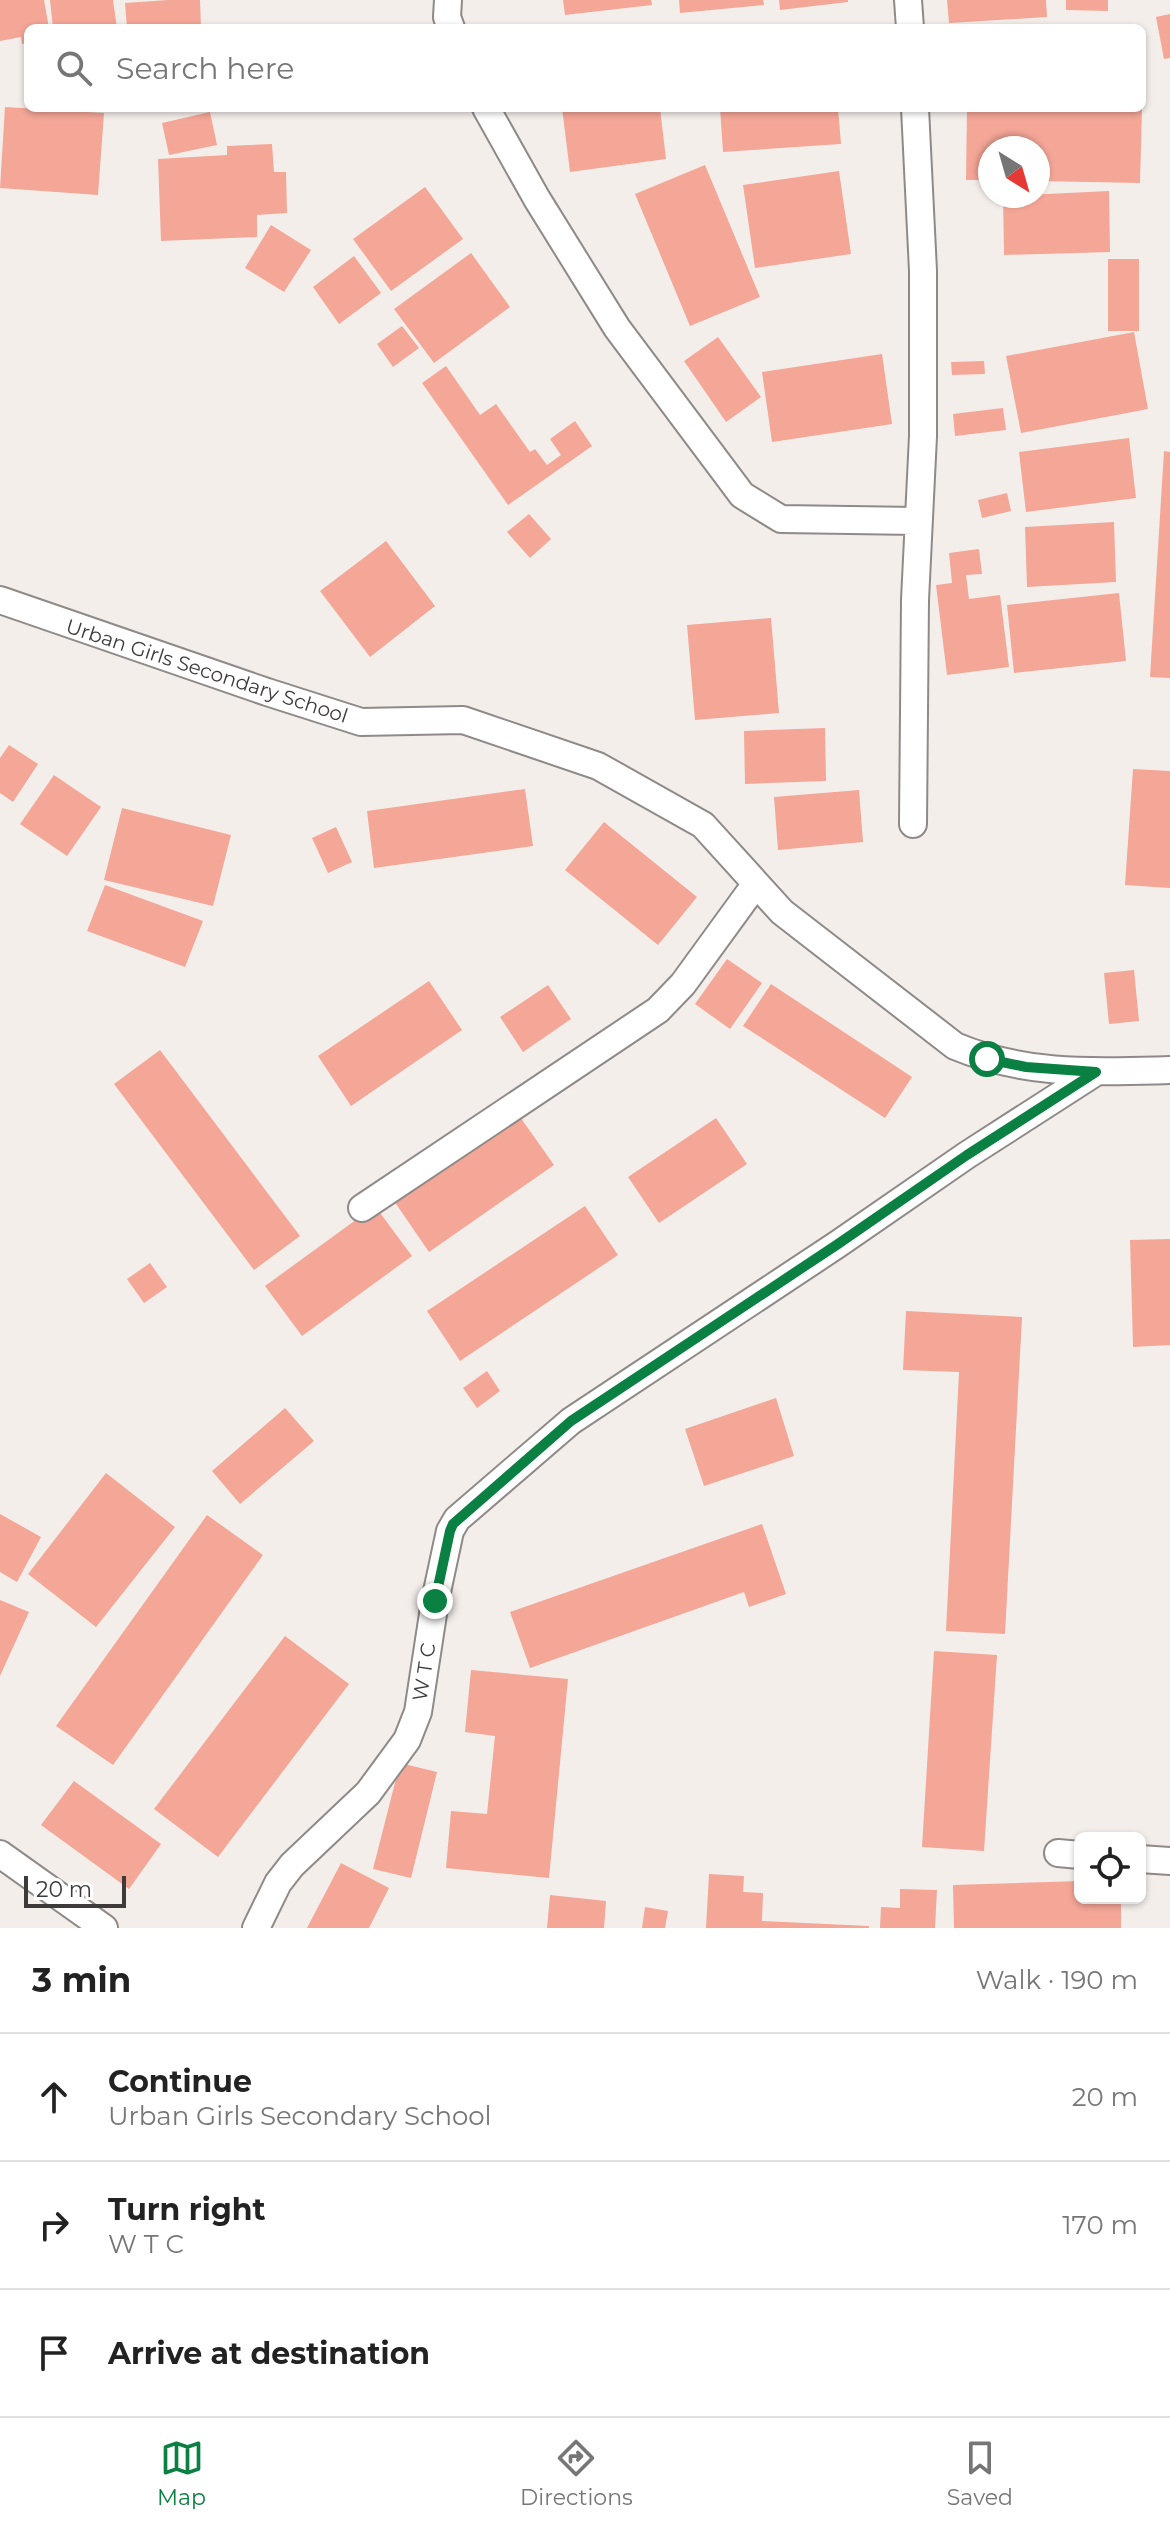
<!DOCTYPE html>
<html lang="en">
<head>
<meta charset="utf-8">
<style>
	:root { --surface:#fff; --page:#f6f6f6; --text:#222; --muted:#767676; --line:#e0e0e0; --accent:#0b8043 }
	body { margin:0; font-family:Montserrat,sans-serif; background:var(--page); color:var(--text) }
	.controls { position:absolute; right:24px; bottom:24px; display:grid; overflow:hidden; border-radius:12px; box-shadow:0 2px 6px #0004 }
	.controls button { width:72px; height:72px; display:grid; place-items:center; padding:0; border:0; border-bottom:2px solid var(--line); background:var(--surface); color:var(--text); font:40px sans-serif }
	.compass { position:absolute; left:978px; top:136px; width:72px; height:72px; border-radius:50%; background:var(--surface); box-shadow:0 2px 6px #0004; rotate:143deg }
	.scale { position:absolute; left:24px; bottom:20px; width:102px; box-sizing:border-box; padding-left:8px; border:4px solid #3d3a39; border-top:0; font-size:22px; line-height:28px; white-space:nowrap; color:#3d3a39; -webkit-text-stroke:6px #fff; paint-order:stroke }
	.stop { position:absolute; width:24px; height:24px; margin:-18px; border:6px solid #0b8043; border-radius:50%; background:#fff }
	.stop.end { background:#0b8043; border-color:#fff; box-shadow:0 2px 8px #0008 }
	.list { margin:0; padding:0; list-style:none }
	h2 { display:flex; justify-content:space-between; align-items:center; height:104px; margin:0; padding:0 32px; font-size:34px }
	h2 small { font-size:26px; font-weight:400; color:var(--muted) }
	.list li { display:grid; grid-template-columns:52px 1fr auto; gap:24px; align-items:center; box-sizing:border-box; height:128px; padding:0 32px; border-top:2px solid var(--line) }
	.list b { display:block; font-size:30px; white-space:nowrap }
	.list p { margin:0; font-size:26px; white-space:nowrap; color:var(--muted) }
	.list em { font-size:26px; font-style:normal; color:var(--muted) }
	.icon { flex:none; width:44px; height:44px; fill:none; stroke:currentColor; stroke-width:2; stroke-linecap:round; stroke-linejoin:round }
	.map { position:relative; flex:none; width:1170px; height:1928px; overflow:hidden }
	.search { position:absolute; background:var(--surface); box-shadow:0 2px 6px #0004; left:24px; right:24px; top:24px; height:88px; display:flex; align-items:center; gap:20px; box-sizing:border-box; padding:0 28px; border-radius:12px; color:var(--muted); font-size:30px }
	.sheet { height:488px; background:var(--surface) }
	nav { display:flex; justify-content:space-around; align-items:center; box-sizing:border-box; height:112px; border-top:2px solid var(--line); background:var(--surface); font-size:22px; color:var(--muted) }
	nav a { display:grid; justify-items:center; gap:4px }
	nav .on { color:var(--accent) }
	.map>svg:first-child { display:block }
	.building { fill:#f4a697 }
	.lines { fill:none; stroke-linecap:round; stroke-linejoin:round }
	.minor-casing { stroke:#8f8a88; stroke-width:30 }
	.minor { stroke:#fff; stroke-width:26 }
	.route { stroke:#0b8043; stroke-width:10 }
	.labels { text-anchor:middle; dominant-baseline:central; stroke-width:6; stroke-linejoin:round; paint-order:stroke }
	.street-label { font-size:20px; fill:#3d3a39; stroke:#fff }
</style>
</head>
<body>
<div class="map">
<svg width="1170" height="1928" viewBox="0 0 1170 1928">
	<rect width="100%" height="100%" fill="#f4eeeb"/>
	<path class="building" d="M0 0H44L49 28H28V43L22 44 21 37 0 41Z
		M50 0H113L117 28H53Z
		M168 0H200L201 28H127L125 3Z
		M563 0H651L652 5 565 15Z
		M679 0H763L764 5 680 13Z
		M779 0H848V2L780 10Z
		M947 0H1046L1047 17 949 23Z
		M1066 0H1108V11L1066 10Z
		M1170 14V58L1164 59 1156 17Z
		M5 107 104 113 98 195 0 188Z
		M562 108H660L666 159 570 172Z
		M720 108H838L841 144 723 152Z
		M967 108 1142 109 1140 183 1038 181V148H990V180H966Z
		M210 112 217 145 169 155 162 123Z
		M272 144 274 172H286L287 213 257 215V237L161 241 158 159 227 155V146Z
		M705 165 760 297 690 326 635 194Z
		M839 171 851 254 755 268 743 185Z
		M425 187 463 239 391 291 353 239Z
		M1109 191 1110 252 1004 255 1003 196Z
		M271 225 311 250 284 292 245 268Z
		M471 253 510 307 434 363 394 309Z
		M354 256 381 293 339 324 313 287Z
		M1108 259H1139V331H1108Z
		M402 326 419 348 393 367 377 344Z
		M1134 332 1148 409 1021 433 1006 356Z
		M718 337 761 397 726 422 684 361Z
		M882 354 892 424 772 442 762 372Z
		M984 361 985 374 952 375 951 362Z
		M446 366 480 415 496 404 530 452 535 449 547 465 561 455 550 439 575 421 592 446 508 505 422 383Z
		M1003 408 1006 430 955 436 953 414Z
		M1129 438 1136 498 1026 512 1019 452Z
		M1164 451 1170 452V678L1150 677Z
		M1007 493 1011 511 982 518 978 500Z
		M529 514 551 539 530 558 507 532Z
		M1114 522 1116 582 1027 587 1025 527Z
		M386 541 435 606 370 657 320 591Z
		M979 549 982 574 966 575 969 599 1000 595 1009 667 947 675 936 585 952 583 949 553Z
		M1119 593 1126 661 1014 673 1007 605Z
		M771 618 779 713 695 720 687 625Z
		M825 728 826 781 745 784 744 731Z
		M9 745 38 764 13 802 0 793V758Z
		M1133 769 1170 771V888L1125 885Z
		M54 775 101 807 67 856 20 824Z
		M525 789 533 846 374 868 367 811Z
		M859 790 863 842 778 850 774 797Z
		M122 808 231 835 213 906 104 880Z
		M604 822 697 897 658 945 565 870Z
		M336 827 352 862 328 873 312 838Z
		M105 885 203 921 185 967 87 931Z
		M727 959 762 983 730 1029 695 1004Z
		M1134 970 1139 1021 1109 1024 1104 973Z
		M429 981 462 1030 351 1106 318 1056Z
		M771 984 912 1077 885 1118 743 1026Z
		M548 985 571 1019 523 1052 500 1017Z
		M160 1050 300 1236 254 1270 114 1084Z
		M518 1114 554 1165 429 1252 394 1201Z
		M716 1118 747 1164 659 1223 628 1177Z
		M375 1206 412 1256 302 1336 265 1286Z
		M585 1206 618 1255 460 1361 427 1311Z
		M1170 1239V1345L1133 1347 1130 1240Z
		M150 1263 167 1287 144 1303 127 1279Z
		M906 1311 1022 1317 1005 1634 946 1631 959 1372 903 1370Z
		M487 1371 500 1391 477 1408 463 1388Z
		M776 1398 794 1456 704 1486 685 1429Z
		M285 1408 314 1441 240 1504 212 1471Z
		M106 1473 175 1527 96 1627 28 1574Z
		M0 1514 41 1537 17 1582 0 1572Z
		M207 1515 263 1555 113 1765 56 1726Z
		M762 1524 786 1594 749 1607 744 1592 530 1668 510 1612Z
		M0 1600 29 1612 0 1676Z
		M285 1636 349 1684 218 1857 154 1809Z
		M934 1651 997 1655 984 1851 922 1847Z
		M471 1670 568 1679 549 1878 446 1868 451 1811 487 1814 495 1736 465 1732Z
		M400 1763 437 1772 411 1878 373 1869Z
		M74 1781 161 1844 129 1889 41 1825Z
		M341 1863 389 1888 369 1928H307Z
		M709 1874 744 1876 743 1892 763 1893 762 1921 869 1926V1928H706Z
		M1080 1881V1898H1121V1928H954L953 1885Z
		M900 1889 937 1890 935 1928H880L881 1907 900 1908Z
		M550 1895 606 1901 604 1928H547Z
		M645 1907 668 1911 665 1928H642Z"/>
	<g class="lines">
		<g class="minor-casing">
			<path id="minor" d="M448 0 447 17 451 28
				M908 0 910 28
				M486 108 537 199 617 328 742 495 781 519 917 521
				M0 600 267 692 361 722 463 720 598 766 703 825 782 912 955 1046C1027 1076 1094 1072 1170 1070
				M913 824 915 600 923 436V271L915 108
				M362 1208 658 1010 683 984 755 885
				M1058 1853 1080 1855
				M0 1854 104 1928
				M1140 1859 1170 1861
				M256 1928 278 1883 292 1865 368 1793 407 1740 418 1712 435 1601 450 1531 457 1519 571 1421 838 1244 967 1155 1096 1072"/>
		</g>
		<use href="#minor" class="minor"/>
	</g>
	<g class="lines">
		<path class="route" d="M435 1601 450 1531 453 1524 571 1421 838 1244 967 1155 1096 1072 1026 1067 987 1059"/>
	</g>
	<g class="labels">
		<g class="street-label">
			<text transform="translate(207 671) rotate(18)">Urban Girls Secondary School</text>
			<text transform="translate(424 1672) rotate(-81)">W T C</text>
		</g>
	</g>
</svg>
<div class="controls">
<button><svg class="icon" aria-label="locate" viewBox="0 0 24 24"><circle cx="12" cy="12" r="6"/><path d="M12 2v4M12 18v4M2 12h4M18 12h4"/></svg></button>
</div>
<svg class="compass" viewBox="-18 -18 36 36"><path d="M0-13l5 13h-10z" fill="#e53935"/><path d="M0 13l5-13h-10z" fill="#767676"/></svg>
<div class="scale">20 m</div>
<div class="stop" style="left:987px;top:1059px"></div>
<div class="stop end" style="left:435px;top:1601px"></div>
<div class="search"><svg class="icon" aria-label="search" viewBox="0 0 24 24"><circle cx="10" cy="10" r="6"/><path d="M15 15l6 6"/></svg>Search here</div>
</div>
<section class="sheet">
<h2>3 min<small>Walk · 190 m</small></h2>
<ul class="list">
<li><svg class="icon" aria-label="ahead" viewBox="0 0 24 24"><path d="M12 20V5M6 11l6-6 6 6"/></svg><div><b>Continue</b><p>Urban Girls Secondary School</p></div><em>20 m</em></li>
<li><svg class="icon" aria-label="right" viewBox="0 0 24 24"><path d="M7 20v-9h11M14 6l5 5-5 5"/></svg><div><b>Turn right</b><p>W T C</p></div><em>170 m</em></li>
<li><svg class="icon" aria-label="arrive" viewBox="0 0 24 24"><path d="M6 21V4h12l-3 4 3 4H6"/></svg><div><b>Arrive at destination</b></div></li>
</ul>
</section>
<nav>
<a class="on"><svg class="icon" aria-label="map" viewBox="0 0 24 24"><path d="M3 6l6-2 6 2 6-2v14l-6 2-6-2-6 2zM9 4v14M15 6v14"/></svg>Map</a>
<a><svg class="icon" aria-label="directions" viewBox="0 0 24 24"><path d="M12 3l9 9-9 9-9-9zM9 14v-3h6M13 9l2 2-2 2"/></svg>Directions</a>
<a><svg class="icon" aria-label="saved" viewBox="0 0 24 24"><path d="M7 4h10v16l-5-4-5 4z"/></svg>Saved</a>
</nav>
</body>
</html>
